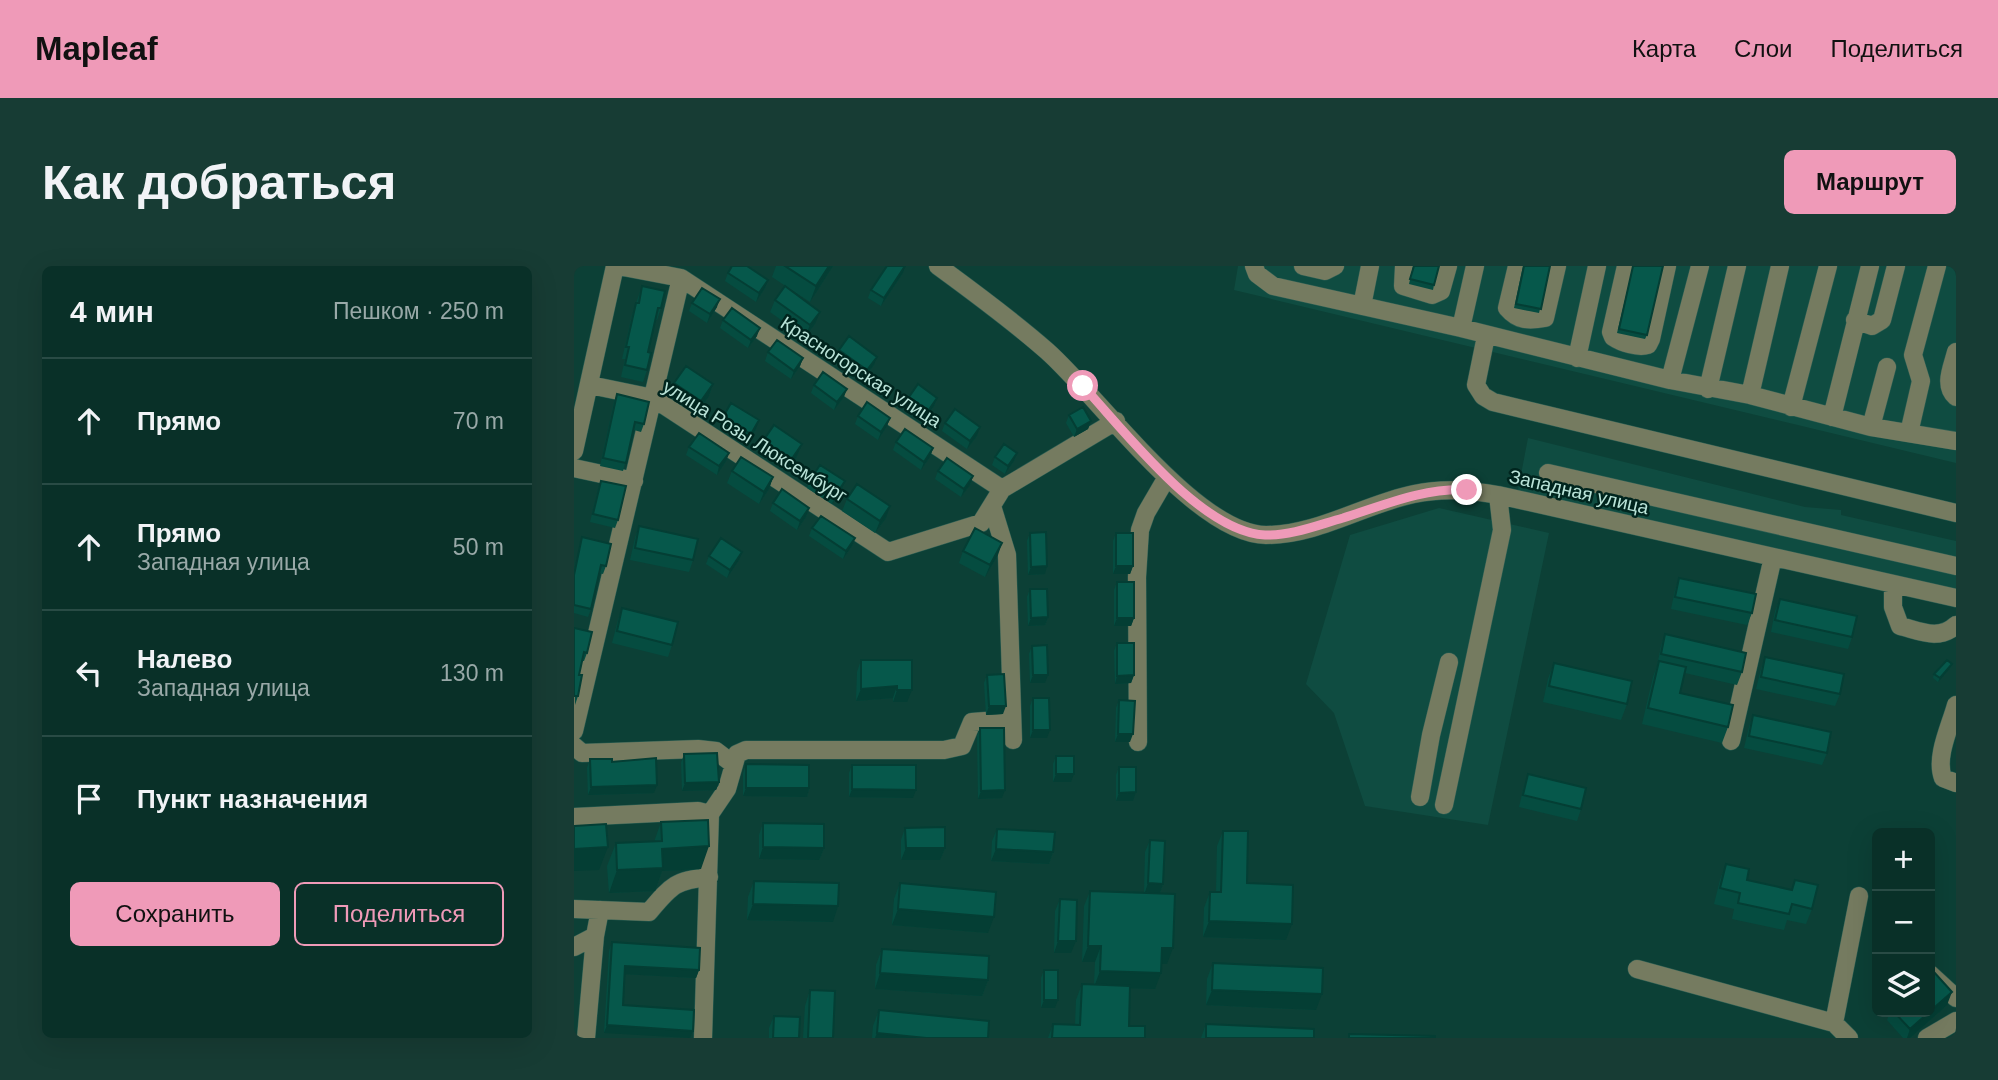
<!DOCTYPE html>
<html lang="ru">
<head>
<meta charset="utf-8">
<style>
	:root { --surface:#093028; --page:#173c34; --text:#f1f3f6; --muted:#99a9a8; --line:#294b45; --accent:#ef9ab8 }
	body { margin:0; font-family:Arial,sans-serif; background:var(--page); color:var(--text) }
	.controls { position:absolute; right:21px; bottom:21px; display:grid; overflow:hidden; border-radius:10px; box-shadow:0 7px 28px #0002 }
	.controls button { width:63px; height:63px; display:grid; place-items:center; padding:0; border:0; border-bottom:2px solid var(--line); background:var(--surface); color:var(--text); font:35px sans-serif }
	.stop { position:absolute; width:21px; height:21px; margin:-16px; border:5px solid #ef9ab8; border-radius:50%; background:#fff }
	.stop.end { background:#ef9ab8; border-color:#fff; box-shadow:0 2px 7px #0008 }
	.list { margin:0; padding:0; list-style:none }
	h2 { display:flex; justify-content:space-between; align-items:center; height:91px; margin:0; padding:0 28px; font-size:30px }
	h2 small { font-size:23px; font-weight:400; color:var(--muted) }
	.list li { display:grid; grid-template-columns:46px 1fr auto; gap:21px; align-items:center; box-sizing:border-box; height:126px; padding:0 28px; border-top:2px solid var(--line) }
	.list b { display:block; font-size:26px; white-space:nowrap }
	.list p { margin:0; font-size:23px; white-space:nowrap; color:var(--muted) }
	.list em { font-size:23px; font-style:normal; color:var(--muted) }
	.actions { display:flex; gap:14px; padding:21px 28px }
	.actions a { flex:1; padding:16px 0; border:2px solid var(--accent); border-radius:10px; text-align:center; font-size:24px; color:var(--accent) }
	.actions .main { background:var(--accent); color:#111 }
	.icon { flex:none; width:38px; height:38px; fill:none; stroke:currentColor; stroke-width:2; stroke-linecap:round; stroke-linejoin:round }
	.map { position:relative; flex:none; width:1382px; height:772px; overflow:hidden; border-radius:10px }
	header { display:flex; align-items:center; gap:42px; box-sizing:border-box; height:98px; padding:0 35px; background:var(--accent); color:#111 }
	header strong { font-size:33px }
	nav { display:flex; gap:38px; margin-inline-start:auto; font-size:24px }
	.intro { display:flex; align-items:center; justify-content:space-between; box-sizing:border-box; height:168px; padding:0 42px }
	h1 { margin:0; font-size:49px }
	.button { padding:18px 32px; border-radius:10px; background:var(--accent); color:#111; font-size:24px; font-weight:700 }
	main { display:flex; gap:42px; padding:0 42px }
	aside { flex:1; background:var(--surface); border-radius:10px; box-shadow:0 7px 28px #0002 }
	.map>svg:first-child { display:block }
	.built { fill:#0f4c41 }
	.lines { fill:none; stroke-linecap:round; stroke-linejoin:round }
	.minor-casing { stroke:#2b5e53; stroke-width:19 }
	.minor { stroke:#757b60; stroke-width:18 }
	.wall { fill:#054c40 }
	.shaded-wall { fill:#043e34 }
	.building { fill:#06584b; stroke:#043e34; stroke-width:2 }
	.route { stroke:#ef9ab8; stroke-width:9 }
	.labels { text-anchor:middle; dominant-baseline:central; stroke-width:5; stroke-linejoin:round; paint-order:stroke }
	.street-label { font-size:19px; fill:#bae4d9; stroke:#00251e }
</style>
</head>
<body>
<header>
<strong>Mapleaf</strong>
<nav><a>Карта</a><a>Слои</a><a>Поделиться</a></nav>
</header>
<div class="intro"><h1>Как добраться</h1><a class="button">Маршрут</a></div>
<main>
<aside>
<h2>4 мин<small>Пешком · 250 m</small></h2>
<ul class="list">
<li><svg class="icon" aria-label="ahead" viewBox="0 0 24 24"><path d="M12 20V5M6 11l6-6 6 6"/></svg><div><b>Прямо</b></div><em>70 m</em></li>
<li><svg class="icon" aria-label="ahead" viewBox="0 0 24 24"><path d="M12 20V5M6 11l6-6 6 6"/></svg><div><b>Прямо</b><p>Западная улица</p></div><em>50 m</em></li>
<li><svg class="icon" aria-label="left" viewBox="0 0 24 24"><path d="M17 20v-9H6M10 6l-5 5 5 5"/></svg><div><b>Налево</b><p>Западная улица</p></div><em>130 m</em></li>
<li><svg class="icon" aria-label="arrive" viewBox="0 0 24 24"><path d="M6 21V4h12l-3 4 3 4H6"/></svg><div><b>Пункт назначения</b></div></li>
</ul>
<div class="actions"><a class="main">Сохранить</a><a>Поделиться</a></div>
</aside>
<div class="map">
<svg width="1382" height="772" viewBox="0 0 1382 772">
	<rect width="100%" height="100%" fill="#0c4036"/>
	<path class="built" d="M664 0H1382V197L660 24Z
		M954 172 1231 241 1267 244V249L1382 275V327L944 224Z
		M865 242 975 267 914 559 791 540 760 447 732 418 776 269Z"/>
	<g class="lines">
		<g class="minor-casing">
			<path id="minor" d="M44 0 107 12 428 223
				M364 0C401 27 439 55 473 85 526 132 622 268 692 269 744 269 791 238 840 228 869 222 895 224 924 229L1382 332
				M680 0 683 8 699 20 887 62 1096 114 1176 129 1297 161 1382 175
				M729 0 751 5 761 0
				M830 0 829 20 858 29 867 25 874 0
				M943 0 933 42C944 55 955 55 971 52L983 0
				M1052 0 1037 66 1039 71C1048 77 1064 82 1074 79L1077 73 1093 0
				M788 40 796 0
				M1281 54 1298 60 1308 54 1322 0
				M887 62 901 0
				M912 70 902 119 909 130 919 136 1382 247
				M1382 86C1378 102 1369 119 1382 131
				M1003 92 1023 0
				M1096 114 1126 0
				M16 119 79 132 314 286 407 257 428 223 542 155
				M1134 123 1163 0
				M1176 129 1206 0
				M1217 141 1254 0
				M1258 151 1296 0
				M1297 161 1313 101
				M1335 167 1347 115 1339 89 1363 0
				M0 185 41 0
				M0 202 60 215
				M974 207 1382 300
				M418 240 433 289 439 474
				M1319 318V341L1326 360C1346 365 1365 375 1382 359
				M1382 439C1376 461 1361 491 1369 512L1382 517
				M0 465 107 12
				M1157 475 1199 291
				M564 476 563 311 566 264 572 247 593 211
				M0 480 8 487 124 483 142 485 159 498
				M846 531 857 469 875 396
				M870 539 928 264 924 229
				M0 551 124 545 136 548
				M0 643 75 646C97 620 101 614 135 611
				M0 681 21 670
				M1063 703 1260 757 1275 772
				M1356 708 1382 732
				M1260 757 1285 630
				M12 772 21 670 26 644
				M129 772 136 548 153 523 163 488 172 484H370L388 480 398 456 438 453
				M1353 772 1382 755"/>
		</g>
		<use href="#minor" class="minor"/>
	</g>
	<path class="wall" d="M202 0H259L236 36 198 11Z
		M839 0 860 19 859 24 835 18Z
		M949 0H976L965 47 940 42Z
		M1059 0 1073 69 1071 73 1043 67Z
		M154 7 194 14 191 22 182 36 151 15Z
		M329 7 307 40 294 32 297 24Z
		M68 20 87 42 83 54H81L74 86 73 104 69 116 47 111 51 93H48L58 49Z
		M201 34 241 58 231 71 196 46Z
		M118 37 143 41 133 57 115 45Z
		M149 54 183 70 174 82 146 62Z
		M265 84 300 99 290 112 262 92Z
		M194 86 229 92 226 100 217 113 191 95Z
		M100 117 139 118 135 130 123 147 96 129Z
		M240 119 270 131 260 144 237 127Z
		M43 128 70 158 67 166 60 164 49 205 26 200 40 136Z
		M335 131 363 132 360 140 351 153 332 139Z
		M495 149 517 155 514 163 500 171 492 157Z
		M284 150 316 152 313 160 304 174 281 158Z
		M149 151 182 163 174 177 146 159Z
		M371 157 403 170 393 183 368 165Z
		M189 175 228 178 223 190 213 206 185 187Z
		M322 176 359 182 356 191 347 204 319 184Z
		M115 181 155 187 152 195 143 209 112 189Z
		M443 187 440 195 431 208 418 199 421 191Z
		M158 205 199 211 195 223 185 238 153 217Z
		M364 205 399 210 396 219 387 231 361 213Z
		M236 214 271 215 268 223 258 238 233 222Z
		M27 215 44 254 41 262 16 256 24 223Z
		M273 233 312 252 301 267 268 245Z
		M199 237 235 242 232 251 223 264 196 245Z
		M65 260 119 294 115 306 56 294 61 272Z
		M238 262 281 272 278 280 269 293 235 270Z
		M456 267 471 308 454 309 453 275Z
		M542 267 559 300 556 308H539V275Z
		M8 271 32 300 29 308 25 307 17 343 14 351 0 347V304Z
		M389 285 424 289 411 311 385 297Z
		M135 290 165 294 153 312 132 298Z
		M1105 312 1178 347 1173 359 1097 343 1101 324Z
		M543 316 560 352 557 360H540V324Z
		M456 323 474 351 471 359 454 360 453 331Z
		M1206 333 1278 371 1274 383 1197 366 1201 345Z
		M48 342 98 379 94 391 38 377 44 354Z
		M0 362 13 387 10 395H8L5 409 4 430 1 439Z
		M1091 368 1168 406 1163 419 1111 407 1106 427 1154 461 1148 477 1068 458 1079 411 1083 400 1087 380Z
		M543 377 560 409 557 417 541 418 540 385Z
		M458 380 471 417H456L455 388Z
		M1191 391 1266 428 1261 440 1182 423 1187 403Z
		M287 394H338L333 436H319V432L282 435 283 406Z
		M980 397 1053 438 1047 454 969 436 974 413Z
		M1378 398 1376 402 1364 416 1359 412 1360 408Z
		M413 409 429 448 412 449 410 417Z
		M459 432 473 472H456V440Z
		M545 434 556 476H541L542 442Z
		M1179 449 1253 487 1248 499 1170 482 1175 461Z
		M406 462 428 532 404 533 403 470Z
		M110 488 145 516 142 524 108 525 107 497Z
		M482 490 497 516H479V498Z
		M16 493 38 496 80 527 14 529 13 502Z
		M172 498 235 522 233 531 169 530V507Z
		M278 499 339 532 275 531V507Z
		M545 501 559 535H542V509Z
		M954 508 1007 543 1003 555 945 541 950 520Z
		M87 556 127 603 88 605 81 625 35 627 33 600 42 577 80 576Z
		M189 557 250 582 245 594 185 593V569Z
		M331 562 371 582 366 594H327V574Z
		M423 563 479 586 475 598 417 595 418 575Z
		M649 565 673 617 712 674 629 671 630 642 636 626H642L643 580Z
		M576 574 589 618 586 627 593 698H587L581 723 556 722 555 760 571 772H474L479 758 501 759 502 734 508 718H520L521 696H508L510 640 516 625 570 626 571 586Z
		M1152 598 1173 614 1217 624 1221 614 1238 643 1232 658 1213 654 1210 664 1158 653 1160 643 1140 638 1146 614Z
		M180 615 259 656 173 654 174 631Z
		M326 617 414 667 318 659 320 633Z
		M486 633 497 687H480L481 645Z
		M38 676 125 704 122 712 51 708 49 739 30 767 35 685Z
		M308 683 414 714 408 730 301 723 302 699Z
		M639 697 742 744 632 739 633 713Z
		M470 704 481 742H467V712Z
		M236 724 259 772H229L231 740Z
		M1373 739 1336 772H1329L1313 754 1316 746H1356Z
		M305 744 414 772H298L299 760Z
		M200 750 225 772H195V762Z
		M632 758 740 772H627Z"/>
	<path class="shaded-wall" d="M255 0H259L236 36 242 20Z
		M331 0 329 7 307 40 310 32Z
		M194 14 191 22 182 36 185 27Z
		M146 33 143 41 133 57 136 48Z
		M246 46 241 58 231 71 236 59Z
		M186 62 183 70 174 82 177 74Z
		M303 91 300 99 290 112 293 104Z
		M229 92 226 100 217 113 220 105Z
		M139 118 135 130 123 147 127 135Z
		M273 123 270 131 260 144 263 136Z
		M363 132 360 140 351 153 354 145Z
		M316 152 313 160 304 174 307 166Z
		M185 154 182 163 174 177 177 168Z
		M517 155 514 163 500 171 503 163Z
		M406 161 403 170 393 183 396 175Z
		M228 178 223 190 213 206 217 194Z
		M359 182 356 191 347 204 350 196Z
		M155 187 152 195 143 209 145 200Z
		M443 187 440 195 431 208 434 200Z
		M399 210 396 219 387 231 390 223Z
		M199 211 195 223 185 238 190 226Z
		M271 215 268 223 258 238 261 230Z
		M316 240 312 252 301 267 306 255Z
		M235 242 232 251 223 264 226 255Z
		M281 272 278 280 269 293 272 285Z
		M428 277 424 289 411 311 416 299Z
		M168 286 165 294 153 312 156 304Z
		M473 300 471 308 454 309 457 301Z
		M542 300H559L556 308H539Z
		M474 351 471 359 454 360 457 352Z
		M543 352H560L557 360H540Z
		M1378 398 1376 402 1364 416 1366 412Z
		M459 409H474L471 417H456Z
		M560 409 557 417 541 418 543 410Z
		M323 420 319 432 282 435 287 423Z
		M323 424H338L333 436H319Z
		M415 440H432L429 448 412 449Z
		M459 464H476L473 472H456Z
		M544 468H559L556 476H541Z
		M482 508H500L497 516H479Z
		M145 516 142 524 108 525 111 517Z
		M83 519 80 527 14 529 17 521Z
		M172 522H235L233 531 169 530Z
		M278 523 342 524 339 532 275 531Z
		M431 524 428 532 404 533 407 525Z
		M562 526 559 535H542L545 527Z
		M135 580 127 603 88 605 81 625 35 627 43 604 88 583Z
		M34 581 25 604 0 605V583Z
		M189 581 250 582 245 594 185 593Z
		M332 582H371L366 594H327Z
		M422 583 479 586 475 598 417 595Z
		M574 617 589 618 585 630 570 629Z
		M179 638 264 640 259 656 173 654Z
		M324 643 420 651 414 667 318 659Z
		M635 655 718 658 712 674 629 671Z
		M484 675H502L497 687H480Z
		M514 680H527L521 696H508Z
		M588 682H599L593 698H582Z
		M51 700 125 704 122 712 48 708Z
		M526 705 587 707 581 723 520 721Z
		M306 707 414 714 408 730 301 723Z
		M638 724 748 728 742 744 632 739Z
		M1378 726 1373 739 1336 772H1333L1336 763Z
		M470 734H484L481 742H467Z
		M33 759 119 765 116 772 30 767Z
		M303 767 352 772H301Z"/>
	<path class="building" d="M158 0H173L194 14 185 27 154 7Z
		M211 0H255L242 20Z
		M313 0H331L310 32 297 24Z
		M840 0H865L860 19 836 13Z
		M950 0H976L967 43 942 38Z
		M1059 0H1089L1073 69 1045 63Z
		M68 20 91 25 87 42H84L74 86 77 87 73 104 51 99 55 81H52L62 37H65Z
		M211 20 246 46 236 59 201 34Z
		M128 22 146 33 136 48 118 37Z
		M158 42 186 62 177 74 149 54Z
		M275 70 303 91 293 104 265 84Z
		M203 74 229 92 220 105 194 86Z
		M112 100 139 118 127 135 100 117Z
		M249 106 273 123 263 136 240 119Z
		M344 118 363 132 354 145 335 131Z
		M43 128 75 136 70 158 61 156 52 197 29 192Z
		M293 136 316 152 307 166 284 150Z
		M157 137 185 154 177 168 149 151Z
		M509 141 517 155 503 163 495 149Z
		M381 143 406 161 396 175 371 157Z
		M200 159 228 178 217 194 189 175Z
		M331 163 359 182 350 196 322 176Z
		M125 167 155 187 145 200 115 181Z
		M430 178 443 187 434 200 421 191Z
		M167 191 199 211 190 226 158 205Z
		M373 192 399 210 390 223 364 205Z
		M246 199 271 215 261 230 236 214Z
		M27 215 52 220 44 254 19 248Z
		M283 218 316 240 306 255 273 233Z
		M208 223 235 242 226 255 199 237Z
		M247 250 281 272 272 285 238 262Z
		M65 260 124 273 119 294 61 282Z
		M401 262 428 277 416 299 389 285Z
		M472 266 473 300 457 301 456 267Z
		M542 267H559V300H542Z
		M8 271 37 278 32 300 27 299 17 343 0 339V309Z
		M147 272 168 286 156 304 135 290Z
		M1105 312 1182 328 1178 347 1101 331Z
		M543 316H560V352H543Z
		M456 323H473L474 351 457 352Z
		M1206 333 1283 350 1278 371 1201 354Z
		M48 342 104 356 98 379 43 365Z
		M0 362 18 366 13 387 10 386 5 409H8L4 430H0Z
		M1091 368 1172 387 1168 406 1087 388Z
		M543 377H560V409L543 410Z
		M473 379 474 409H459L458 380Z
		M1191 391 1270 408 1266 428 1187 411Z
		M287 394H338V424H323V420L287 423Z
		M1373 394 1378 398 1366 412 1360 408Z
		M1085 395 1112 401 1106 427 1159 439 1154 461 1074 442Z
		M980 397 1058 415 1053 438 975 420Z
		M430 408 432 440H415L413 409Z
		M459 432H475L476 464H459Z
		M545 434 561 435 559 468H544Z
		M1179 449 1257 466 1253 487 1175 470Z
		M406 462H430L431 524 407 525Z
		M143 487 145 516 111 517 110 488Z
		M482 490H500V508H482Z
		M82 492 83 519 17 521 16 493H38V496Z
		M172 498 235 499V522H172Z
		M278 499H342V524L278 523Z
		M545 501H562V526L545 527Z
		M954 508 1012 522 1007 543 949 529Z
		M134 554 135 580 88 583 89 602 43 604 42 577 88 575 87 556Z
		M189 557 250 558V582L189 581Z
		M32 558 34 581 0 583V560Z
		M371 561V582H332L331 562Z
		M423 563 481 566 479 586 422 583Z
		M649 565H674L673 617 719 619 718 658 635 655 636 626H647Z
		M576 574 591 575 589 618 574 617Z
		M1152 598 1175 603 1173 614 1218 624 1221 614 1244 619 1238 643 1218 638 1215 648 1164 637 1166 627 1146 622Z
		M180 615 265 617 264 640 179 638Z
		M326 617 422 626 420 651 324 643Z
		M516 625 601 628 599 682H588L587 707 526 705 527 680H514Z
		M486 633 503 634 502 675H484Z
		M38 676 126 682 125 704 51 700 49 739 120 744 119 765 33 759Z
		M308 683 415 690 414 714 306 707Z
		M639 697 749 702 748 728 638 724Z
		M470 704H484V734H470Z
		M1359 705 1378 726 1336 763 1320 746H1356V708Z
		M508 718 556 720 555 760H571V772H478L479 758 506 759Z
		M236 724 261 725 259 772H234Z
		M305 744 415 755 414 772H352L303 767Z
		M200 750 226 751 225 772H199Z
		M632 758 740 763V772H632Z
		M775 768 861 770V772H775Z"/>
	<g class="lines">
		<path class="route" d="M509 120C551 165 627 266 691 269 717 270 744 259 769 252 811 239 848 222 893 224"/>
	</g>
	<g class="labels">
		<g class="street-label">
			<text transform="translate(287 106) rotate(33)">Красногорская улица</text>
			<text transform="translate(181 175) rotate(32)">улица Розы Люксембург</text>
			<text transform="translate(1005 226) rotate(13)">Западная улица</text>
		</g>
	</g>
</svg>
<div class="controls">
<button>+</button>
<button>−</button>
<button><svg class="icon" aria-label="layers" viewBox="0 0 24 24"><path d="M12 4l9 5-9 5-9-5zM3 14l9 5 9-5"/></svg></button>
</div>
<div class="stop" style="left:509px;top:120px"></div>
<div class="stop end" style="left:893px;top:224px"></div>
</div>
</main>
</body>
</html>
